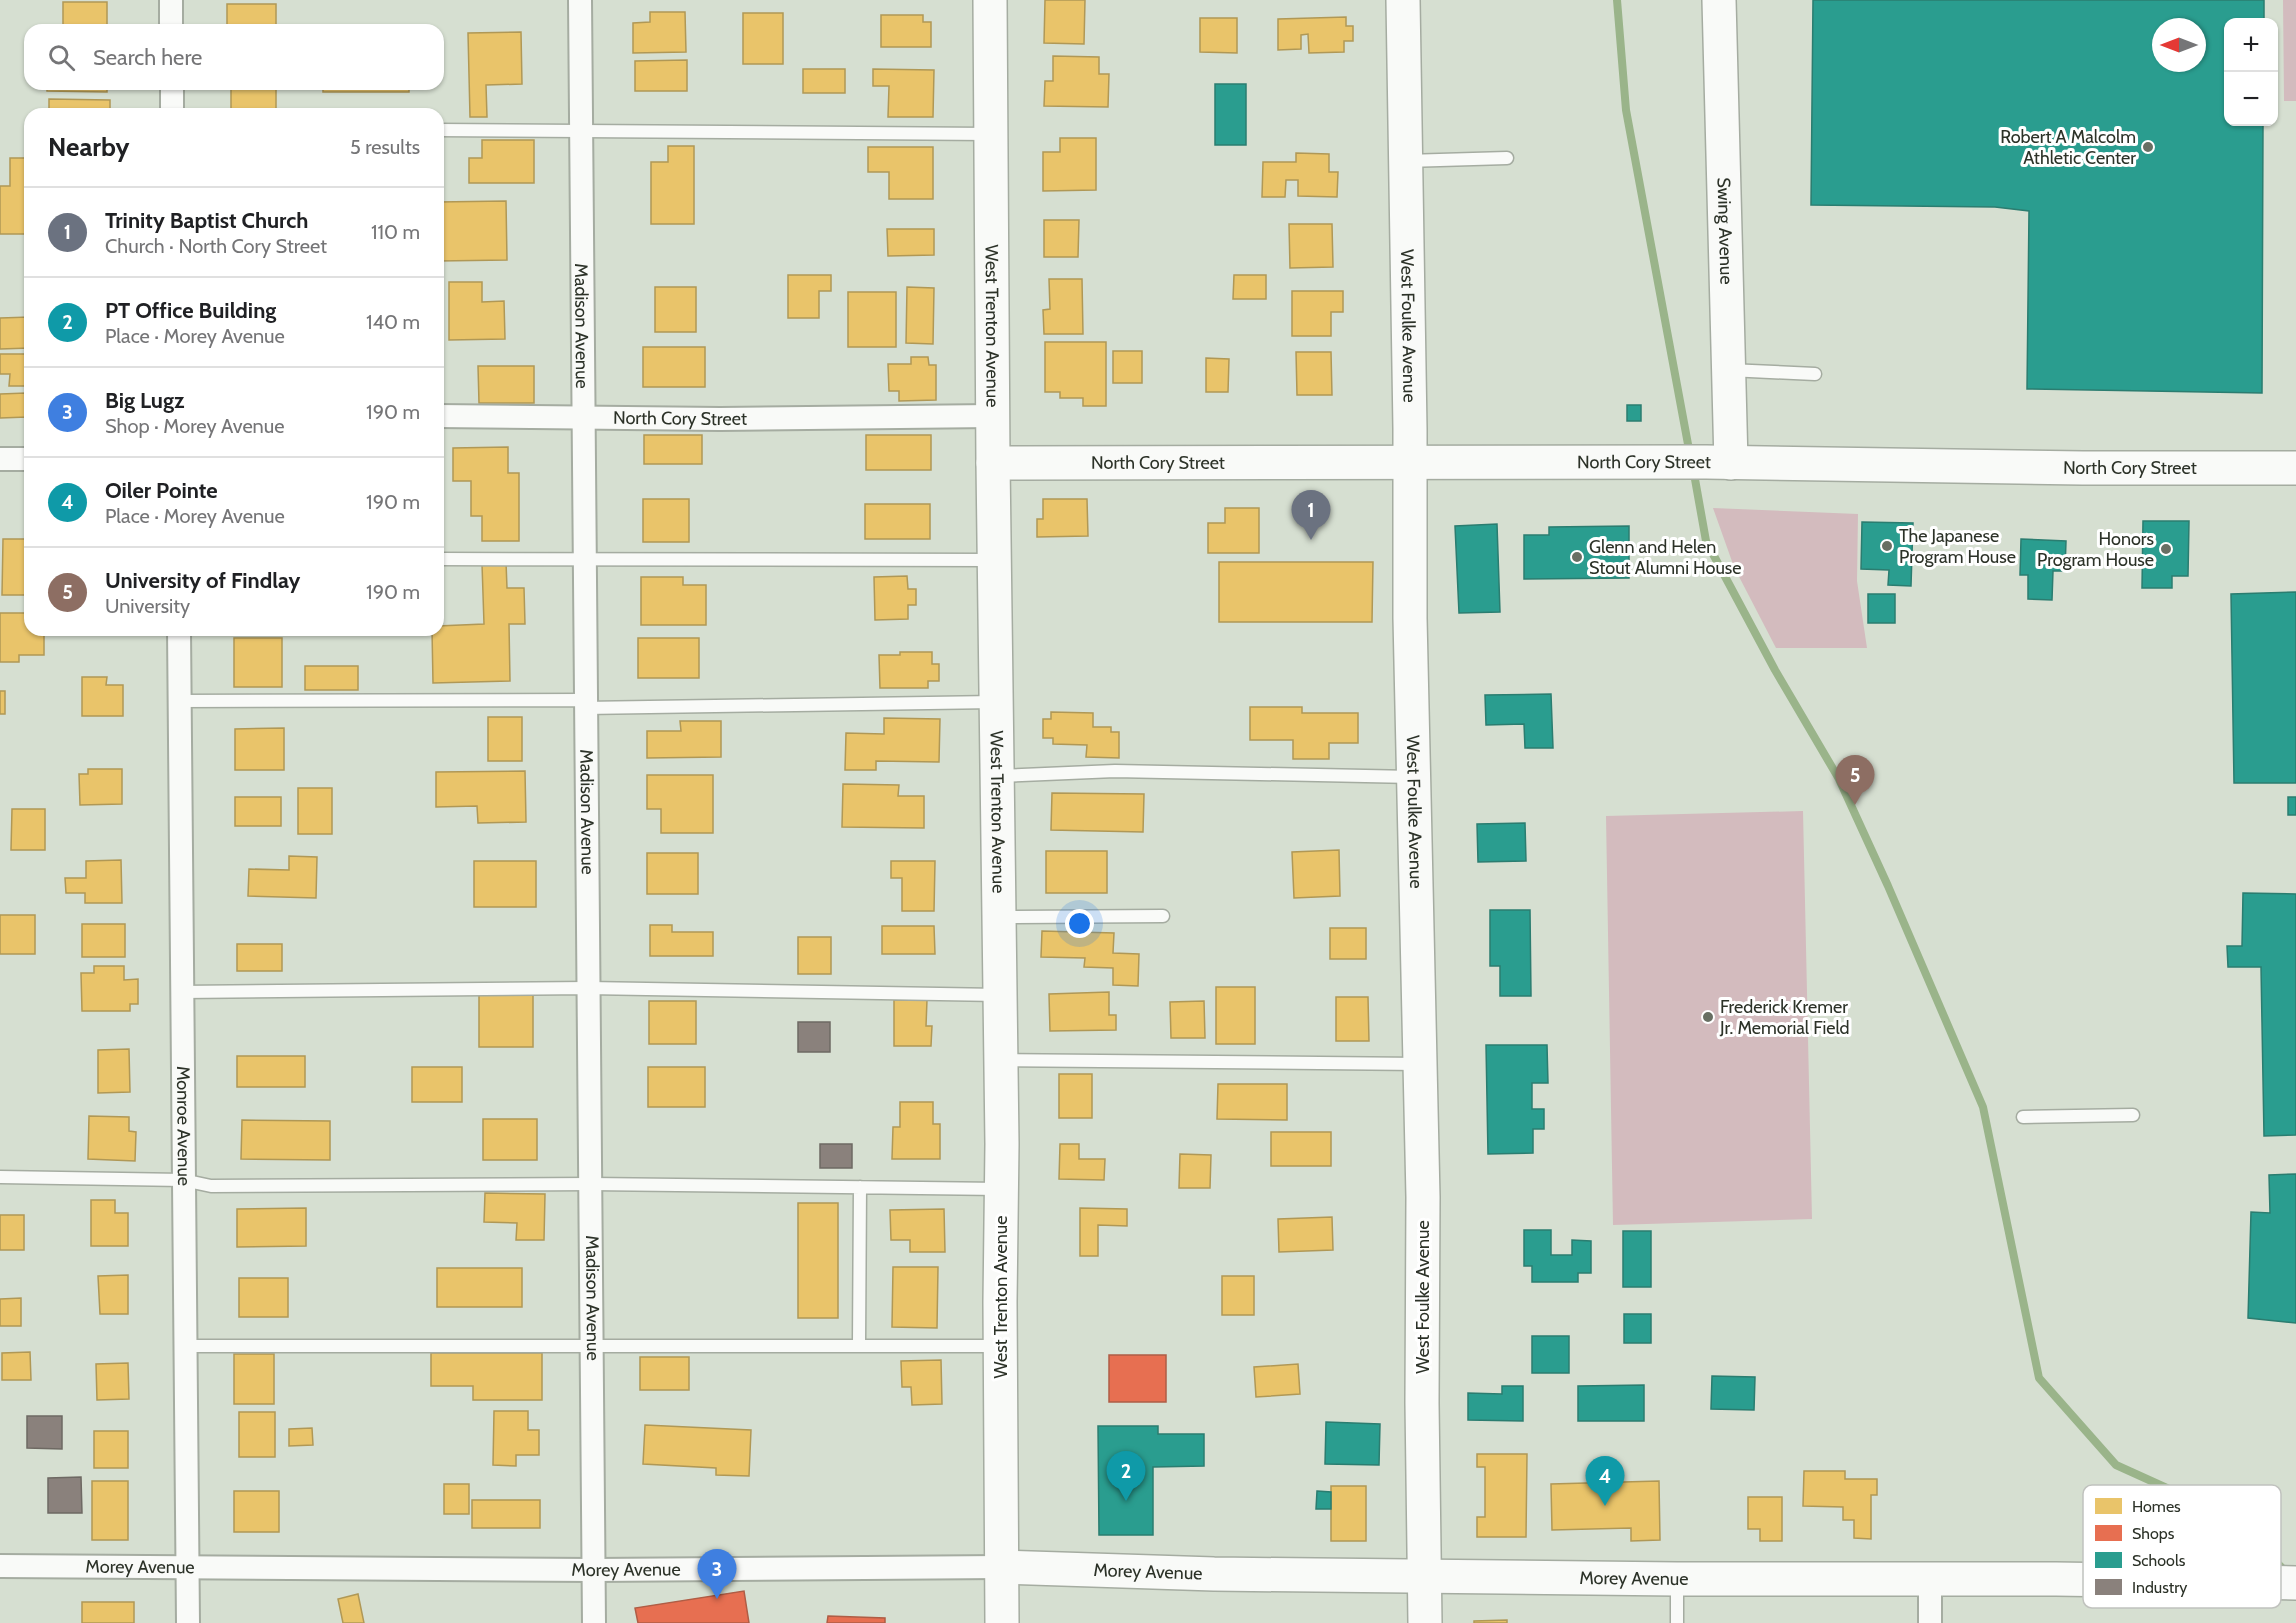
<!DOCTYPE html>
<html lang="en">
<head>
<meta charset="utf-8">
<style>
	:root { --surface:#fff; --page:#f6f6f6; --text:#202124; --muted:#757577; --line:#e0e0e0; --accent:#0f766e }
	body { margin:0; font-family:Cabin,sans-serif; background:var(--page); color:var(--text) }
	.controls { position:absolute; right:18px; top:18px; display:grid; overflow:hidden; border-radius:12px; box-shadow:0 2px 4px #0004 }
	.controls button { width:54px; height:54px; display:grid; place-items:center; padding:0; border:0; border-bottom:2px solid var(--line); background:var(--surface); color:var(--text); font:30px sans-serif }
	.compass { position:absolute; left:2152px; top:18px; width:54px; height:54px; border-radius:50%; background:var(--surface); box-shadow:0 2px 4px #0004; rotate:270deg }
	.you { position:absolute; left:1080px; top:924px; width:21px; height:21px; margin:-15px; border:4px solid #fff; border-radius:50%; background:#1a73e8; box-shadow:0 0 0 9px #1a73e833 }
	.badge { display:grid; place-items:center; width:39px; height:39px; border-radius:50%; background:var(--accent); color:#fff; font-size:20px; font-weight:700 }
	.pin { position:absolute; translate:-50% -50px; filter:drop-shadow(0 2px 3px #0008) }
	.pin::after { content:''; position:absolute; top:32px; width:21px; height:18px; background:inherit; clip-path:polygon(0 0,100% 0,50% 100%) }
	.list { margin:0; padding:0; list-style:none }
	h2 { display:flex; justify-content:space-between; align-items:center; height:78px; margin:0; padding:0 24px; font-size:26px }
	h2 small { font-size:20px; font-weight:400; color:var(--muted) }
	.list li { display:grid; grid-template-columns:39px 1fr auto; gap:18px; align-items:center; box-sizing:border-box; height:90px; padding:0 24px; border-top:2px solid var(--line) }
	.list b { display:block; font-size:22px; white-space:nowrap }
	.list p { margin:0; font-size:20px; white-space:nowrap; color:var(--muted) }
	.list em { font-size:20px; font-style:normal; color:var(--muted) }
	.icon { flex:none; width:33px; height:33px; fill:none; stroke:currentColor; stroke-width:2; stroke-linecap:round; stroke-linejoin:round }
	.map { position:relative; flex:none; width:2296px; height:1623px; overflow:hidden }
	.search { position:absolute; background:var(--surface); box-shadow:0 2px 4px #0004; left:24px; top:24px; width:420px; height:66px; display:flex; align-items:center; gap:15px; box-sizing:border-box; padding:0 21px; border-radius:18px; color:var(--muted); font-size:22px }
	.panel { position:absolute; background:var(--surface); box-shadow:0 2px 4px #0004; left:24px; top:108px; width:420px; height:528px; border-radius:18px }
	.map>svg:first-child { display:block }
	.green { fill:#d3bbbe }
	.homes { fill:#e9c46a; stroke:#b09856; stroke-width:1.5 }
	.shops { fill:#e76f51; stroke:#af5d45; stroke-width:1.5 }
	.schools { fill:#2a9d8f; stroke:#2b7d70; stroke-width:1.5; fill-rule:evenodd }
	.industry { fill:#8a817c; stroke:#6e6963; stroke-width:1.5 }
	.lines { fill:none; stroke-linecap:round; stroke-linejoin:round }
	.stream { stroke:#9ab48a; stroke-width:8 }
	.lane-casing { stroke:#a5aca1; stroke-width:15 }
	.street-casing { stroke:#a5aca1; stroke-width:26 }
	.secondary-casing { stroke:#a5aca1; stroke-width:36 }
	.primary-casing { stroke:#a5aca1; stroke-width:36 }
	.lane { stroke:#f9faf8; stroke-width:12 }
	.street { stroke:#f9faf8; stroke-width:22 }
	.secondary { stroke:#f9faf8; stroke-width:33 }
	.primary { stroke:#f9faf8; stroke-width:33 }
	.poi-dot { fill:#686f63; stroke:#fff; stroke-width:2 }
	.labels { text-anchor:middle; dominant-baseline:central; stroke-width:6; stroke-linejoin:round; paint-order:stroke }
	.poi-label { font-size:18px; fill:#2c3228; stroke:#fff; text-anchor:start }
	.street-label { font-size:18px; fill:#2c3228; stroke:#fff }
	.key { fill:#fff; stroke:#c0c2be; stroke-width:1.5 }
	.key-label { font-size:16px; fill:#2c3228 }
</style>
</head>
<body>
<div class="map">
<svg width="2296" height="1623" viewBox="0 0 2296 1623">
	<rect width="100%" height="100%" fill="#d6dfd1"/>
	<path class="green" d="M2283 0H2296V101H2284Z
		M1713 508 1858 514 1857 581 1867 648H1776L1734 567Z
		M1803 811 1812 1219 1613 1225 1606 816Z"/>
	<path class="homes" d="M1045 0H1085L1084 44 1044 43Z
		M63 2H107V30H63Z
		M227 4H276V30H227Z
		M650 12H685L686 52 633 53V23L650 22Z
		M743 13H783V64H743Z
		M881 15H923V22H931V47H881Z
		M1346 17V26H1353V41H1344V52L1309 53 1308 34 1301 35V49L1278 50V19Z
		M1200 18H1237V53L1200 52Z
		M521 32 522 84 486 85 487 117H470L468 33Z
		M1053 56 1099 57V74H1109L1108 107 1044 106 1045 81H1053Z
		M687 60V91H635V61Z
		M803 69H845V93H803Z
		M873 69 934 70 933 117H888L889 86H873Z
		M47 84H107V92L47 91Z
		M231 84H276V109H231Z
		M323 84H409V92H323Z
		M49 99 110 100V114H49Z
		M1060 138H1096V190L1043 191V152H1060Z
		M482 140H534V183H469V158H482Z
		M668 146H694V224H651V162H668Z
		M868 147H933V199H889V172H868Z
		M1296 153 1329 154V172H1338L1337 197 1298 196V180H1286L1285 197H1262L1263 162H1296Z
		M10 158H30V234H0V186H10Z
		M506 201 507 260 438 261V202Z
		M1044 220H1079L1078 257H1044Z
		M1289 224H1332L1333 267 1290 268Z
		M887 229H934V255L888 256Z
		M788 275H831V291H819V318H788Z
		M1234 275H1266V299H1233Z
		M1049 279H1082L1083 334H1044L1043 310 1050 309Z
		M449 282H482V302L504 301 505 339 449 340Z
		M655 287H696V332H655Z
		M907 287 934 288 933 344 906 343Z
		M1292 291H1343V312H1331V336H1292Z
		M848 292H896V347H848Z
		M30 317V348L0 349V318Z
		M1045 342H1106V406H1083V398H1060V392H1045Z
		M643 347H705V387H643Z
		M1113 351H1142V383H1113Z
		M1296 352H1331L1332 395H1297Z
		M0 354H30V386H9L10 374H0Z
		M911 357H928L929 365H936V400L899 401V391H889L888 364H911Z
		M1206 358 1229 359 1228 392H1206Z
		M478 366H534V403H479Z
		M26 393 27 417 0 418V394Z
		M644 435H702V464H644Z
		M866 435H931V470H866Z
		M508 447V473H519V541H482V516H471V481H453V448Z
		M643 499H689V542H643Z
		M1043 499H1087L1088 536 1037 537V519H1043Z
		M865 504H930V539H865Z
		M1225 508H1259V553H1208V523H1225Z
		M3 539H30V595H2Z
		M506 562 507 588H524L525 624H509L510 681 433 683 432 630H438V626L484 624 482 564Z
		M1219 562H1373L1372 622H1219Z
		M907 576 908 589H916V605H908V619L875 620 874 577Z
		M641 577H683V585H706V625H641Z
		M0 613H30V630H44V655H19V662H0Z
		M234 638H282V687H234Z
		M638 638H699V678H638Z
		M900 652H932V664H939V681H928V688H880L879 655H900Z
		M305 666H358V690H305Z
		M82 677H107L106 685H123V716H82Z
		M0 691H5V714H0Z
		M1250 707H1302V713H1358V743H1329V759H1293V740H1250Z
		M1051 712 1093 713V727H1111V732H1119V758L1086 757 1087 745 1053 744V738H1043V719H1051Z
		M488 717H522V761H488Z
		M884 718 940 719 939 762 876 761V770H845L846 733 884 734Z
		M680 721H721V757L647 758V731H681Z
		M284 728V770H235V729Z
		M88 769H122V804L80 805 79 774H88Z
		M525 771 526 822 478 823 477 806 436 807V772Z
		M647 775H713V833H661V809H647Z
		M843 784 899 785 898 796H924V828L842 827Z
		M298 788H332V834H298Z
		M1052 793 1144 794 1143 832 1051 830Z
		M235 797H281V826H235Z
		M12 809H45V850H11Z
		M1339 850 1340 896 1294 898 1292 852Z
		M1046 851H1107V893H1046Z
		M647 853H698V894H647Z
		M289 856 317 857 316 898 248 896 249 869 289 870Z
		M121 860 122 903H85V893H66L65 878H86V861Z
		M474 861H536V907H474Z
		M891 861H935L934 911H902V878H891Z
		M0 915H35V954H0Z
		M82 924H125V957H82Z
		M650 925H672V932H713V956H650Z
		M882 926H934L935 954H882Z
		M1330 928H1366V959H1330Z
		M1042 931 1114 933 1113 953 1139 954 1138 986 1113 985V968L1084 967 1085 958 1041 957Z
		M798 937H831V974H798Z
		M237 944H282V971H237Z
		M94 966H124V980L138 979V1004H130V1011H82L81 973H94Z
		M1216 987H1255V1044H1216Z
		M479 990H533V1047H479Z
		M1109 992V1015H1116V1030L1050 1031 1049 994Z
		M1336 997H1368L1369 1041H1336Z
		M894 1000H927L926 1026H932L931 1046H894Z
		M649 1001H696V1044H649Z
		M1204 1001 1205 1038H1171L1170 1002Z
		M129 1049 130 1092 98 1093V1050Z
		M237 1056H305V1087H237Z
		M412 1067H462V1102H412Z
		M648 1067H705V1107H648Z
		M1059 1074H1092V1118H1059Z
		M1218 1084H1287V1120L1217 1119Z
		M900 1102H933V1124H940V1159H892L893 1127H900Z
		M89 1116 129 1117V1131L136 1132 135 1161 88 1159Z
		M483 1119H537V1160H483Z
		M242 1120 330 1121V1160L241 1159Z
		M1271 1132H1331V1166H1271Z
		M1060 1144H1079V1159H1105L1104 1180 1059 1179Z
		M1180 1154 1211 1155 1210 1188H1179Z
		M485 1193 545 1194 544 1240H516L517 1223 484 1222Z
		M91 1200H115V1213H128V1246H91Z
		M798 1203H838V1318H798Z
		M306 1208V1246L237 1247V1209Z
		M1080 1208 1127 1209V1226L1098 1225V1256H1080Z
		M944 1209 945 1252H910V1240H891L890 1210Z
		M0 1215H24V1250H0Z
		M1332 1217 1333 1250 1279 1252 1278 1219Z
		M893 1267H938L937 1328 892 1327Z
		M437 1268H522V1307H437Z
		M128 1275V1314H100L98 1276Z
		M1222 1276H1254V1315H1222Z
		M239 1278H288V1317H239Z
		M21 1298V1326H0V1299Z
		M30 1352 31 1380H2V1353Z
		M431 1353H542V1400H473V1386H431Z
		M234 1354H274V1404H234Z
		M640 1357H689V1390H640Z
		M941 1360 942 1404 912 1405 911 1387H902L901 1361Z
		M128 1363 129 1399 97 1400 96 1364Z
		M1298 1364 1300 1394 1256 1397 1254 1367Z
		M494 1411H528V1430H539V1455H516V1466L493 1465Z
		M239 1412H275V1457H239Z
		M645 1425 751 1430 749 1476 716 1475V1468L643 1464Z
		M312 1428 313 1445 289 1446V1429Z
		M94 1431H128V1468H94Z
		M1477 1454H1527L1526 1537H1477V1517H1485V1467H1477Z
		M1804 1471H1845V1479H1877V1495H1871V1539L1854 1538V1520H1843V1507L1803 1506Z
		M92 1481H128V1540H92Z
		M1659 1481 1660 1540 1631 1541V1528L1552 1530 1551 1484Z
		M444 1484H469V1514H444Z
		M1331 1486H1366V1541H1331Z
		M234 1491H279V1532H234Z
		M1748 1497H1782V1541H1760V1529H1748Z
		M472 1500H540V1528H472Z
		M358 1594 364 1623H343L338 1599Z
		M82 1602H134V1623H82Z
		M1507 1620V1623H1474V1621Z"/>
	<path class="shops" d="M1109 1355H1166V1402H1109Z
		M744 1591 749 1623H638L635 1608Z
		M828 1616 885 1618V1623H827Z"/>
	<path class="schools" d="M1813 0H2264V22H2228V122H2263L2262 393 2027 389 2029 211 1995 207 1811 205ZM2161 27H2197V63H2161Z
		M1215 84H1246V145H1215Z
		M1627 405H1641V421H1627Z
		M2143 521H2189L2188 576H2172V588H2142Z
		M1862 522 1913 523 1911 586 1888 585 1889 570 1861 569Z
		M1497 524 1500 612 1459 613 1455 526Z
		M1629 526V578L1524 579V535H1549V527Z
		M2021 539 2066 541 2065 571H2053L2052 600 2028 599V575H2020Z
		M2296 592V783H2234L2231 594Z
		M1868 594H1895V623H1868Z
		M1551 694 1553 748H1525L1524 724 1486 725 1485 695Z
		M2288 797H2296V815H2288Z
		M1525 823 1526 861 1478 862 1477 824Z
		M2243 893 2296 894V1135L2264 1136 2261 967H2228L2227 946H2242Z
		M1490 910H1530L1531 996H1500V966H1490Z
		M1486 1045H1547L1548 1083H1532V1109H1544V1129H1533V1153L1488 1154Z
		M2296 1174V1323L2248 1318 2251 1212 2270 1213 2269 1175Z
		M1524 1230H1551V1255H1572V1240L1591 1241V1273H1578V1282H1532V1266H1524Z
		M1623 1231H1651V1287H1623Z
		M1624 1314H1651V1343H1624Z
		M1532 1336H1569V1373H1532Z
		M1712 1376 1755 1377 1754 1410 1711 1409Z
		M1644 1385V1421H1578V1386Z
		M1502 1386H1523V1421L1468 1420V1393L1502 1394Z
		M1326 1422 1380 1424 1379 1465 1325 1464Z
		M1098 1426H1158V1434H1204V1466L1153 1467V1535H1099Z
		M1317 1491 1331 1492V1509H1316Z"/>
	<path class="industry" d="M798 1022H830V1052H798Z
		M820 1144H852V1168H820Z
		M27 1416H62V1449L27 1448Z
		M81 1477 82 1513H48V1478Z"/>
	<g class="lines">
		<path class="stream" d="M1617 0 1626 110 1690 455
			M1693 468 1706 541 1775 670 1839 779 1888 886 1983 1107 2039 1378 2116 1465 2233 1518 2287 1573"/>
		<g class="lane-casing">
			<path id="lane" d="M438 130 989 134
				M1406 161 1507 158
				M1729 370 1815 374
				M438 559 993 560
				M179 701 584 700
				M584 708 995 702
				M998 776 1115 771 1413 777
				M1000 917 1163 916
				M181 992 588 988 999 995
				M1002 1060 1420 1064
				M2023 1117 2133 1115
				M0 1177 183 1180 211 1186 591 1184 1000 1189
				M859 1345 860 1187
				M185 1346H1000
				M1677 1623V1580"/>
		</g>
		<g class="street-casing">
			<g id="street">
				<path d="M171 0V30"/>
				<path id="s1" d="M580 0C580 541 594 1082 594 1623"/>
				<path d="M172 84V114"/>
				<path id="s2" d="M438 416 720 419 992 416"/>
				<path d="M0 459H30"/>
				<path id="s3" d="M179 630 188 1623"/>
				<path id="s4" d="M0 1566 594 1570 1002 1567"/>
				<path d="M1930 1579V1623"/>
			</g>
		</g>
		<g class="secondary-casing">
			<g id="secondary">
				<path id="s5" d="M1403 0 1410 429V618L1423 1197 1422 1403 1425 1623"/>
				<path id="s6" d="M1719 0 1731 463"/>
				<path id="s7" d="M993 463 1706 462 2083 468H2296"/>
				<path id="s8" d="M1002 1567 1214 1574 1677 1579H2056L2296 1583"/>
			</g>
		</g>
		<g class="primary-casing">
			<g id="primary">
				<path id="s9" d="M990 0 993 463 1002 1144 1000 1302 1002 1623"/>
			</g>
		</g>
		<use href="#lane" class="lane"/>
		<use href="#street" class="street"/>
		<use href="#secondary" class="secondary"/>
		<use href="#primary" class="primary"/>
	</g>
	<g class="poi-dot">
		<circle cx="2148" cy="147" r="6"/>
		<circle cx="1887" cy="546" r="6"/>
		<circle cx="2166" cy="549" r="6"/>
		<circle cx="1577" cy="557" r="6"/>
		<circle cx="1708" cy="1017" r="6"/>
	</g>
	<g class="labels">
		<g class="poi-label">
			<text x="2136" y="137" text-anchor="end">Robert A Malcolm<tspan x="2136" dy="21">Athletic Center</tspan></text>
			<text x="1899" y="536">The Japanese<tspan x="1899" dy="21">Program House</tspan></text>
			<text x="2154" y="539" text-anchor="end">Honors<tspan x="2154" dy="21">Program House</tspan></text>
			<text x="1589" y="547">Glenn and Helen<tspan x="1589" dy="21">Stout Alumni House</tspan></text>
			<text x="1720" y="1007">Frederick Kremer<tspan x="1720" dy="21">Jr. Memorial Field</tspan></text>
		</g>
		<g class="street-label">
			<text stroke="none"><textPath href="#s6" startOffset="231">Swing Avenue</textPath></text>
			<text stroke="none"><textPath href="#s1" startOffset="326">Madison Avenue</textPath></text>
			<text stroke="none"><textPath href="#s9" startOffset="326">West Trenton Avenue</textPath></text>
			<text stroke="none"><textPath href="#s5" startOffset="326">West Foulke Avenue</textPath></text>
			<text stroke="none"><textPath href="#s2" startOffset="242">North Cory Street</textPath></text>
			<text stroke="none"><textPath href="#s7" startOffset="165">North Cory Street</textPath></text>
			<text stroke="none"><textPath href="#s7" startOffset="651">North Cory Street</textPath></text>
			<text stroke="none"><textPath href="#s7" startOffset="1137">North Cory Street</textPath></text>
			<text stroke="none"><textPath href="#s5" startOffset="812">West Foulke Avenue</textPath></text>
			<text stroke="none"><textPath href="#s1" startOffset="812">Madison Avenue</textPath></text>
			<text stroke="none"><textPath href="#s9" startOffset="812">West Trenton Avenue</textPath></text>
			<text stroke="none"><textPath href="#s3" startOffset="496">Monroe Avenue</textPath></text>
			<text stroke="none"><textPath href="#s1" startOffset="1298">Madison Avenue</textPath></text>
			<text transform="translate(1001 1297) rotate(-90)">West Trenton Avenue</text>
			<text transform="translate(1423 1297) rotate(-90)">West Foulke Avenue</text>
			<text stroke="none"><textPath href="#s4" startOffset="140">Morey Avenue</textPath></text>
			<text stroke="none"><textPath href="#s4" startOffset="626">Morey Avenue</textPath></text>
			<text stroke="none"><textPath href="#s8" startOffset="146">Morey Avenue</textPath></text>
			<text stroke="none"><textPath href="#s8" startOffset="632">Morey Avenue</textPath></text>
		</g>
	</g>
	<rect x="2083" y="1485" width="198" height="123" rx="9" class="key"/>
	<rect x="2095" y="1498" width="27" height="16" fill="#e9c46a"/>
	<rect x="2095" y="1525" width="27" height="16" fill="#e76f51"/>
	<rect x="2095" y="1552" width="27" height="16" fill="#2a9d8f"/>
	<rect x="2095" y="1579" width="27" height="16" fill="#8a817c"/>
	<g class="key-label">
		<text x="2132" y="1512">Homes</text>
		<text x="2132" y="1539">Shops</text>
		<text x="2132" y="1566">Schools</text>
		<text x="2132" y="1593">Industry</text>
	</g>
</svg>
<div class="controls">
<button>+</button>
<button>−</button>
</div>
<svg class="compass" viewBox="-18 -18 36 36"><path d="M0-13l5 13h-10z" fill="#e53935"/><path d="M0 13l5-13h-10z" fill="#757577"/></svg>
<div class="you"></div>
<div class="pin badge" style="left:1311px;top:540px;background:#6b7280">1</div>
<div class="pin badge" style="left:1126px;top:1501px;background:#0f9aa8">2</div>
<div class="pin badge" style="left:717px;top:1599px;background:#3f7fe0">3</div>
<div class="pin badge" style="left:1605px;top:1506px;background:#0f9aa8">4</div>
<div class="pin badge" style="left:1855px;top:805px;background:#8d6e63">5</div>
<div class="search"><svg class="icon" aria-label="search" viewBox="0 0 24 24"><circle cx="10" cy="10" r="6"/><path d="M15 15l6 6"/></svg>Search here</div>
<section class="panel">
<h2>Nearby<small>5 results</small></h2>
<ul class="list">
<li><span class="badge" style="background:#6b7280">1</span><div><b>Trinity Baptist Church</b><p>Church · North Cory Street</p></div><em>110 m</em></li>
<li><span class="badge" style="background:#0f9aa8">2</span><div><b>PT Office Building</b><p>Place · Morey Avenue</p></div><em>140 m</em></li>
<li><span class="badge" style="background:#3f7fe0">3</span><div><b>Big Lugz</b><p>Shop · Morey Avenue</p></div><em>190 m</em></li>
<li><span class="badge" style="background:#0f9aa8">4</span><div><b>Oiler Pointe</b><p>Place · Morey Avenue</p></div><em>190 m</em></li>
<li><span class="badge" style="background:#8d6e63">5</span><div><b>University of Findlay</b><p>University</p></div><em>190 m</em></li>
</ul>
</section>
</div>
</body>
</html>
